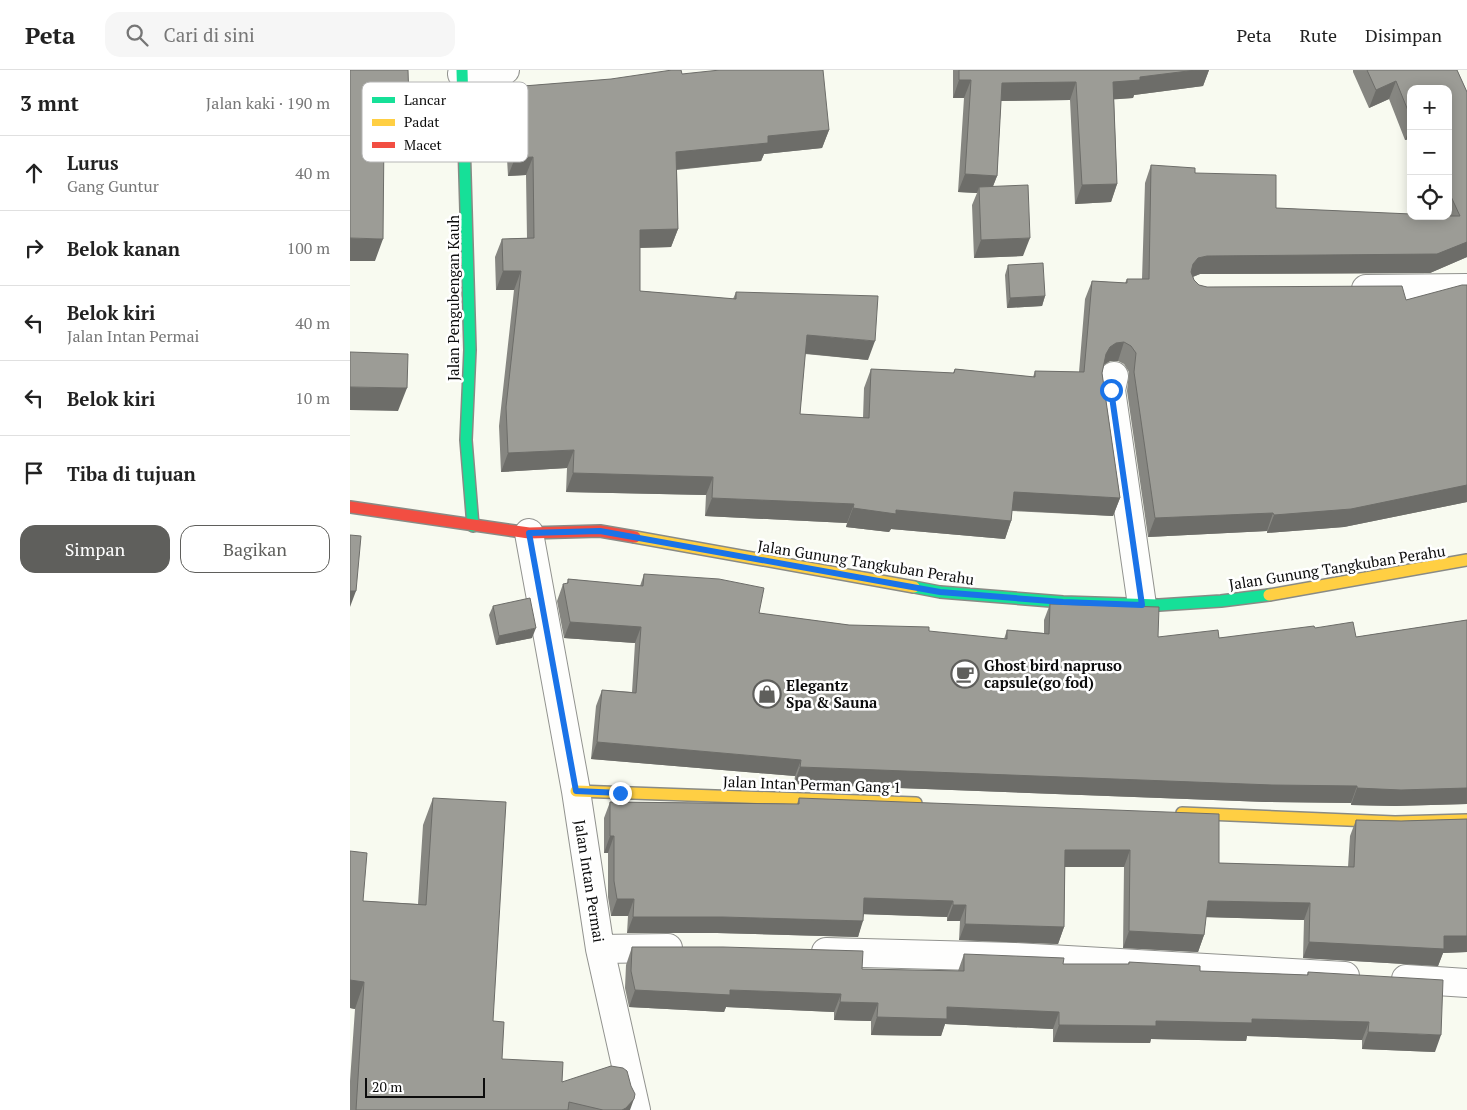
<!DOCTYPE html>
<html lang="id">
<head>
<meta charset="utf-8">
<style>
	:root { --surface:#fff; --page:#f6f6f6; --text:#222; --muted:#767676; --line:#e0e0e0; --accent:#5f5f5c }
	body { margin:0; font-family:"PT Serif",serif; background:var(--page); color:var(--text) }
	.controls { position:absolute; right:15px; top:15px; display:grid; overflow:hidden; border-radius:10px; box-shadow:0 2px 12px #0003 }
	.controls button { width:45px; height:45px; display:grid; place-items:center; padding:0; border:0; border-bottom:1px solid var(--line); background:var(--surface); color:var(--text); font:25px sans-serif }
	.scale { position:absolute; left:15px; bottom:12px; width:120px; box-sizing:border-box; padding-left:5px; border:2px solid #0c0c0c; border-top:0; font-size:14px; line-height:18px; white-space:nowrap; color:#0c0c0c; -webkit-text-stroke:4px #fff; paint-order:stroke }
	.stop { position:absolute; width:15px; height:15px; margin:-11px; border:4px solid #1a73e8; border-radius:50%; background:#fff }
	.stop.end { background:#1a73e8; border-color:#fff; box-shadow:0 1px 5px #0008 }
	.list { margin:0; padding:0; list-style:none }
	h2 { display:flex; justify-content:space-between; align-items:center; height:65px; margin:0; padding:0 20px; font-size:21px }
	h2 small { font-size:16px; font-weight:400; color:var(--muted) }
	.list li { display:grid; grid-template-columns:32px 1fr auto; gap:15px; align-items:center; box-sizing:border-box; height:75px; padding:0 20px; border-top:1px solid var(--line) }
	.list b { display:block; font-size:19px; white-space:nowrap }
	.list p { margin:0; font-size:16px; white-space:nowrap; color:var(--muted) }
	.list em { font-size:16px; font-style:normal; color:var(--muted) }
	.actions { display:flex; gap:10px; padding:15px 20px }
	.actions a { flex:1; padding:11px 0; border:1px solid var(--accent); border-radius:15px; text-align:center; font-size:18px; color:var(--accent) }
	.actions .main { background:var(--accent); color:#fff }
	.icon { flex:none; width:28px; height:28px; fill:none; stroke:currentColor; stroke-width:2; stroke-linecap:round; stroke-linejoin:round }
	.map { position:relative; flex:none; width:1117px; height:1040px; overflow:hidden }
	header { display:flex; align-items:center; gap:30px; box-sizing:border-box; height:70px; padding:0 25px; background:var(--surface); border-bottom:1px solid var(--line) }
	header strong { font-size:24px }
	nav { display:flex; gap:28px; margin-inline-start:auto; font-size:18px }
	.search { width:350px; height:45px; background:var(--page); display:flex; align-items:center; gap:12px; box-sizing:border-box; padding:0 18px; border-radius:15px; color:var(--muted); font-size:19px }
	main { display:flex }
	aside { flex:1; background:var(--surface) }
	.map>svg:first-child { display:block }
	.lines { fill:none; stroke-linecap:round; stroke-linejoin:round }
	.street-casing { stroke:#92938f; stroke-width:30 }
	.fast-casing { stroke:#898a85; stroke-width:14 }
	.slow-casing { stroke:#898a85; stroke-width:14 }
	.jam-casing { stroke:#898a85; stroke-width:14 }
	.street { stroke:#fefefd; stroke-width:28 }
	.fast { stroke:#16e098; stroke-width:11 }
	.slow { stroke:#ffcf43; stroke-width:11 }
	.jam { stroke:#f24e42; stroke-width:11 }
	.wall { fill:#868681 }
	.shaded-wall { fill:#6d6d69 }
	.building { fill:#9c9c96; stroke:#6d6d69 }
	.route { stroke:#1a73e8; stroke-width:6 }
	.labels { text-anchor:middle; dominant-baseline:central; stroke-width:5; stroke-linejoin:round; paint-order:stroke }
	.street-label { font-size:15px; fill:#0c0c0c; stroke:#fff }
	.poi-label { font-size:15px; font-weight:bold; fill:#0c0c0c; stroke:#fff; text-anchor:start }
	.key { fill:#fff; stroke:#b6b6b6; stroke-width:1 }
	.key-label { font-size:14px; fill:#0c0c0c }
</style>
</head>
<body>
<header>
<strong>Peta</strong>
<div class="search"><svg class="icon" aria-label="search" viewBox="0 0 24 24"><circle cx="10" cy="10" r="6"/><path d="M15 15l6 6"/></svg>Cari di sini</div>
<nav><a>Peta</a><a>Rute</a><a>Disimpan</a></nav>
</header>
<main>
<aside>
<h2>3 mnt<small>Jalan kaki · 190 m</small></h2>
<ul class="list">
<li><svg class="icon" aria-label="ahead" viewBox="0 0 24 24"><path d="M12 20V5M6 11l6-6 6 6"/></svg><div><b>Lurus</b><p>Gang Guntur</p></div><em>40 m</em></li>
<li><svg class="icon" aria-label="right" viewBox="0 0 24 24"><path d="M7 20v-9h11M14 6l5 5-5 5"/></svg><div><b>Belok kanan</b></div><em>100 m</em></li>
<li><svg class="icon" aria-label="left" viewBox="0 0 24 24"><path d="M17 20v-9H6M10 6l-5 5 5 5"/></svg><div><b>Belok kiri</b><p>Jalan Intan Permai</p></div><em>40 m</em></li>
<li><svg class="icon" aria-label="left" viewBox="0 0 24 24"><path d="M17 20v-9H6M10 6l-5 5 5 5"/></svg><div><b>Belok kiri</b></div><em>10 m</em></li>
<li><svg class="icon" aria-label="arrive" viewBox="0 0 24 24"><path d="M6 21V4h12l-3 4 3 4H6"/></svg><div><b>Tiba di tujuan</b></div></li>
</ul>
<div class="actions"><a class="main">Simpan</a><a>Bagikan</a></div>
</aside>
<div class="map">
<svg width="1117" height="1040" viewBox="0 0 1117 1040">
	<rect width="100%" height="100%" fill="#f8faf0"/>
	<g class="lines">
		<g class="street-casing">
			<path id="street" d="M112 4 155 0
				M1016 219 1117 218
				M764 306 761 320 792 535
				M179 463 226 721 250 879 286 1040
				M250 879 318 878
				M476 882 665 887 995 906
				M1056 909 1117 913"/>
		</g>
		<g class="fast-casing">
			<path id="fast" d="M112 0 120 280 116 370 123 456
				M564 517 590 522 713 532 809 535 871 531 919 525"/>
		</g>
		<g class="slow-casing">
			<path id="slow" d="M285 467 564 517
				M919 525 1117 490
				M226 721 566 733
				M832 743 1045 752 1117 750"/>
		</g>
		<g class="jam-casing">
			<path id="jam" d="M0 437 179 463 250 461 285 467"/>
		</g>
		<use href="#street" class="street"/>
		<use href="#fast" class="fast"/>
		<use href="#slow" class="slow"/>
		<use href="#jam" class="jam"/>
	</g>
	<path class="wall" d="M603 0H859L853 16 784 25 783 28 764 29 767 114 761 132 725 134 720 30 651 31 647 106 643 116 673 186 624 188 622 135 627 123 608 122 614 28H603Z
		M1003 0H1107L1117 22V187L1080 203 850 204 843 207 844 210 849 215 857 217 1056 230 1117 215V432L994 457 917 463V461L798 467 777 321 779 302 774 294 768 291H760L754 295 752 303 770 428 763 446 662 441 661 451 655 469 541 459 539 462 496 457 497 453 355 446 356 425 216 422 217 398 151 402 149 356 164 220H146L145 187 152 169 177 168 176 105 158 106 154 36 161 17 332 4 479 60 472 78 414 84 411 91 327 100 328 159 321 177 290 178V221L383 229 386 222 518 290 455 284 450 344 513 348 514 318 521 299 603 303 605 299 683 307 685 301 729 302 735 229 742 211 775 213 777 209H792L795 113 801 95 845 103 926 138 1098 146V19H1061V73L1059 69 1055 70 1039 29 1019 38 1003 2Z
		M658 195 695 226 692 236 657 238 655 205Z
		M294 504 409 543 499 555 654 569 657 560 694 563V550L700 534 808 567 869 568 965 558 1006 567 1117 550V734L1045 736 1001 735V733L916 732 444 714 445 706 241 689 246 636 252 620 282 622 285 573 214 568 207 531 213 514H217L218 509 290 516Z
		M143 536 182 568 146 575 139 545Z
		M83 728 143 951 152 989 280 1040H0V1011L5 939 0 938V781L13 831 68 834 73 755Z
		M449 728 869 793 998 797 1000 766 1006 750 1051 751 1117 749V882L1093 883 1088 896 953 888 954 850 856 847 854 865 848 882 773 878 774 797H715L714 857 708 874 609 870 610 851H597V847L514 844 508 867 367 863H277L278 846H261L258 827V783H254V748L260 732 447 734Z
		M282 877 512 899 608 901 614 884 713 894H778L779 892 850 901 957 905 958 902 1085 982 1012 979V970L897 966 896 971 801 969 800 973 703 972V959L595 954 591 966 521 965V951L484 950V942L376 937 374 942 279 937 275 918 276 895Z"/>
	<path class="shaded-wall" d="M846 0H859L853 16 784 25 783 28 756 30 763 12 790 7Z
		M609 10H621L614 28H603Z
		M1046 11 1039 29 1019 38 1026 20Z
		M726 12 720 30 645 31 652 13Z
		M1061 55V63L1059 69 1055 70Z
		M479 60 472 78 414 84 411 91 320 100 326 82 418 66Z
		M60 63 52 86 26 87 34 64Z
		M183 87 176 105 158 106 165 88Z
		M615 104 647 106 640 124 629 117 627 123 608 122Z
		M767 114 761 132 725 134 732 115Z
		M328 159 321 177 283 178 290 160Z
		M0 168 33 169 25 191H0Z
		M680 168 673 186 624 188 631 170Z
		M1117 172V187L1080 203 850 204 842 207 836 213 843 194 848 188 857 186Z
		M153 201H171L164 220H146Z
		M695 226 692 236 657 238 660 228Z
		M457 265 525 271 518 290 450 283Z
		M774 272 768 291H760L753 295 756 284 760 277 766 273Z
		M0 317 57 318 48 341 0 340Z
		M224 380 217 398 151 402 158 383Z
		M223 403 363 407 356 425 216 422Z
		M1117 415V432L994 457 917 463 924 445Z
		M664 422 770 428 763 446 657 440Z
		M362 428 504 434 497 453 355 446Z
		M503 438 546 440 661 451 655 469 541 459 539 462 496 457Z
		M923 443 917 461 798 467 805 448Z
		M0 521H6L0 537Z
		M220 552 291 557 285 573 214 568Z
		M186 558 182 568 146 575 149 566Z
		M247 672 451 690 445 706 241 689Z
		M450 697 1007 716 1001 733 916 732 444 714Z
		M1007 718H1117V734L1045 736 1001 735Z
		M260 766H264L258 783H254Z
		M715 780H780L774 797H709Z
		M514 828 603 831 597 847 508 844Z
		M267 829H284L278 846H261Z
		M858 831 960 833 954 850 852 847Z
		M603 835H616L610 851H597Z
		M283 847H373L513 851 508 867 367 863H277Z
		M615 854 714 857 708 874 609 870Z
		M779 861 854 865 848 882 773 878Z
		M1094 866H1117V882L1093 883 1088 896 953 888 959 872Z
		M0 910 14 912 5 939 0 938Z
		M285 920H380L491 924 484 942 376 937 374 942 279 937Z
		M490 932 528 933 521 951 484 950Z
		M597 937 709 942 703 959 595 954 591 966 521 965 527 947Z
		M902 949 1019 952 1012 970 897 966 896 971 801 969 800 973 703 972 709 955 806 951Z
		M1018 962 1091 965 1085 982 1012 979Z
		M284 1029 280 1040H272Z"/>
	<path class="building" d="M0 0H58L60 63 34 64 33 169 0 168Z
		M322 0H331L332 4 370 0H473L479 60 418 66V73L326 82 328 159 290 160V221L386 229V222L528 226 525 271 457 265 450 344 519 348 521 299 604 303 605 299 685 307V301L734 302 742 211 777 213V209H799L801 95 845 98V103L926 105V138L1061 144V146H1110L1098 120V19H1061V48L1046 11 1026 20 1017 0H1107L1117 22V172L1087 184 857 186 848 188 843 194 841 202 844 210 849 215 857 217 1052 216 1056 230 1112 215H1117V415L1001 439 924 445 923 443 805 448 784 302 786 283 781 276 774 272 766 273 760 277 756 284 752 303 770 428 664 422 661 451 546 440V444L503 438 504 434 362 428 363 407 223 403 224 380 158 383 156 337 171 201H153L152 169 184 168 183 87 165 88 161 17 261 9Z
		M609 0H846L790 7V10L763 12 767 114 732 115 726 12 652 13 647 106 615 104 621 10H609Z
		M678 115 680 168 631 170 629 117Z
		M693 193 695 226 660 228 658 195Z
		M0 282 58 284 57 318 0 317Z
		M0 465 11 466 6 521H0Z
		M294 504 369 509 414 518 409 543 499 555 579 557V561L657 569V560L699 564 700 534 809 537 808 567 868 560 869 568 964 556 965 558 1003 552 1006 567 1117 550V718L1051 720 1007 718V716L922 715 450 697 451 690 247 672 252 620 286 623 291 557 220 552 213 514 218 513V509L293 516Z
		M180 528 186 558 149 566 143 536Z
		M83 728 156 732 143 951 154 952 152 989 213 992 212 1012 261 996 273 998 277 1001 281 1016 285 1024 284 1029 276 1038 272 1040H253L219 1032 218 1040H6L14 912 0 910V781L17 783 13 831 76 835Z
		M449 728 869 744V793L1004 797 1006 750 1051 751 1117 749V866H1094V879L959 872 960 833 858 831 854 865 779 861 780 780H715L714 857 615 854 616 835H603V831L514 828 513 851 373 847H283L284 829H267L264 811V766H260V732L449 734Z
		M282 877H373L513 881 512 899 614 901V884L714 888 713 894H779V892L850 896V901L958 905V902L1093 910 1091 965 1018 962 1019 952 902 949V953L806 951V956L709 955V942L597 937V949L527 947 528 933 490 932 491 924 380 920V925L285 920 281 901Z"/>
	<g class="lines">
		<path class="route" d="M270 723 226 721 179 463 250 461 590 522 713 532 792 535 761 320"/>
	</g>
	<defs>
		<g id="cafe-ring" transform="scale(1.4375)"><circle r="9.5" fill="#fff" stroke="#5f5f5c" stroke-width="1.5"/><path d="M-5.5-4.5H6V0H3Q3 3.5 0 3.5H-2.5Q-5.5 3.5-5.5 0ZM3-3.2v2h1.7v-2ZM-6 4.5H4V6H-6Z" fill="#5f5f5c"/></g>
		<g id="shop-ring" transform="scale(1.4375)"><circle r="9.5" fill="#fff" stroke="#5f5f5c" stroke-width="1.5"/><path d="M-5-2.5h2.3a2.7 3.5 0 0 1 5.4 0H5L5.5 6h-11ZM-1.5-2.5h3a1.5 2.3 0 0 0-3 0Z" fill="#5f5f5c"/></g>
	</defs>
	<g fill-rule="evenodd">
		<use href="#cafe-ring" x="615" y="604"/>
		<use href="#shop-ring" x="417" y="624"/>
	</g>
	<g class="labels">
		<g class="street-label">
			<text transform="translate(103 228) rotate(-90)">Jalan Pengubengan Kauh</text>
			<text transform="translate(516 492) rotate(9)">Jalan Gunung Tangkuban Perahu</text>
			<text transform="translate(987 497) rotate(-9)">Jalan Gunung Tangkuban Perahu</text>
			<text transform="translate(462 714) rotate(2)">Jalan Intan Perman Gang 1</text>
			<text transform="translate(240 811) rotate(81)">Jalan Intan Permai</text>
		</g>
		<g class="poi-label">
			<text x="634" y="595">Ghost bird napruso<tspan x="634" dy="17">capsule(go fod)</tspan></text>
			<text x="436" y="615">Elegantz<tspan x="436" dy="17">Spa &amp; Sauna</tspan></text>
		</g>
	</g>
	<rect x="12" y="12" width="166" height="80" rx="8" class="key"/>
	<rect x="22" y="27" width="23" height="6" fill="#16e098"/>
	<rect x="22" y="49" width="23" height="7" fill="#ffcf43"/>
	<rect x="22" y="72" width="23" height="6" fill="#f24e42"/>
	<g class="key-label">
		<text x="54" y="35">Lancar</text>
		<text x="54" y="57">Padat</text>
		<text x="54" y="80">Macet</text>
	</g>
</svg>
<div class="controls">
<button>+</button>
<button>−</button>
<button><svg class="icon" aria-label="locate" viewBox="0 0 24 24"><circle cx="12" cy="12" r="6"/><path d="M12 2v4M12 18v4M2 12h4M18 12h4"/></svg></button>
</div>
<div class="scale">20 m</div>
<div class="stop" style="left:761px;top:320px"></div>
<div class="stop end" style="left:270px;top:723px"></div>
</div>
</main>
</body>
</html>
